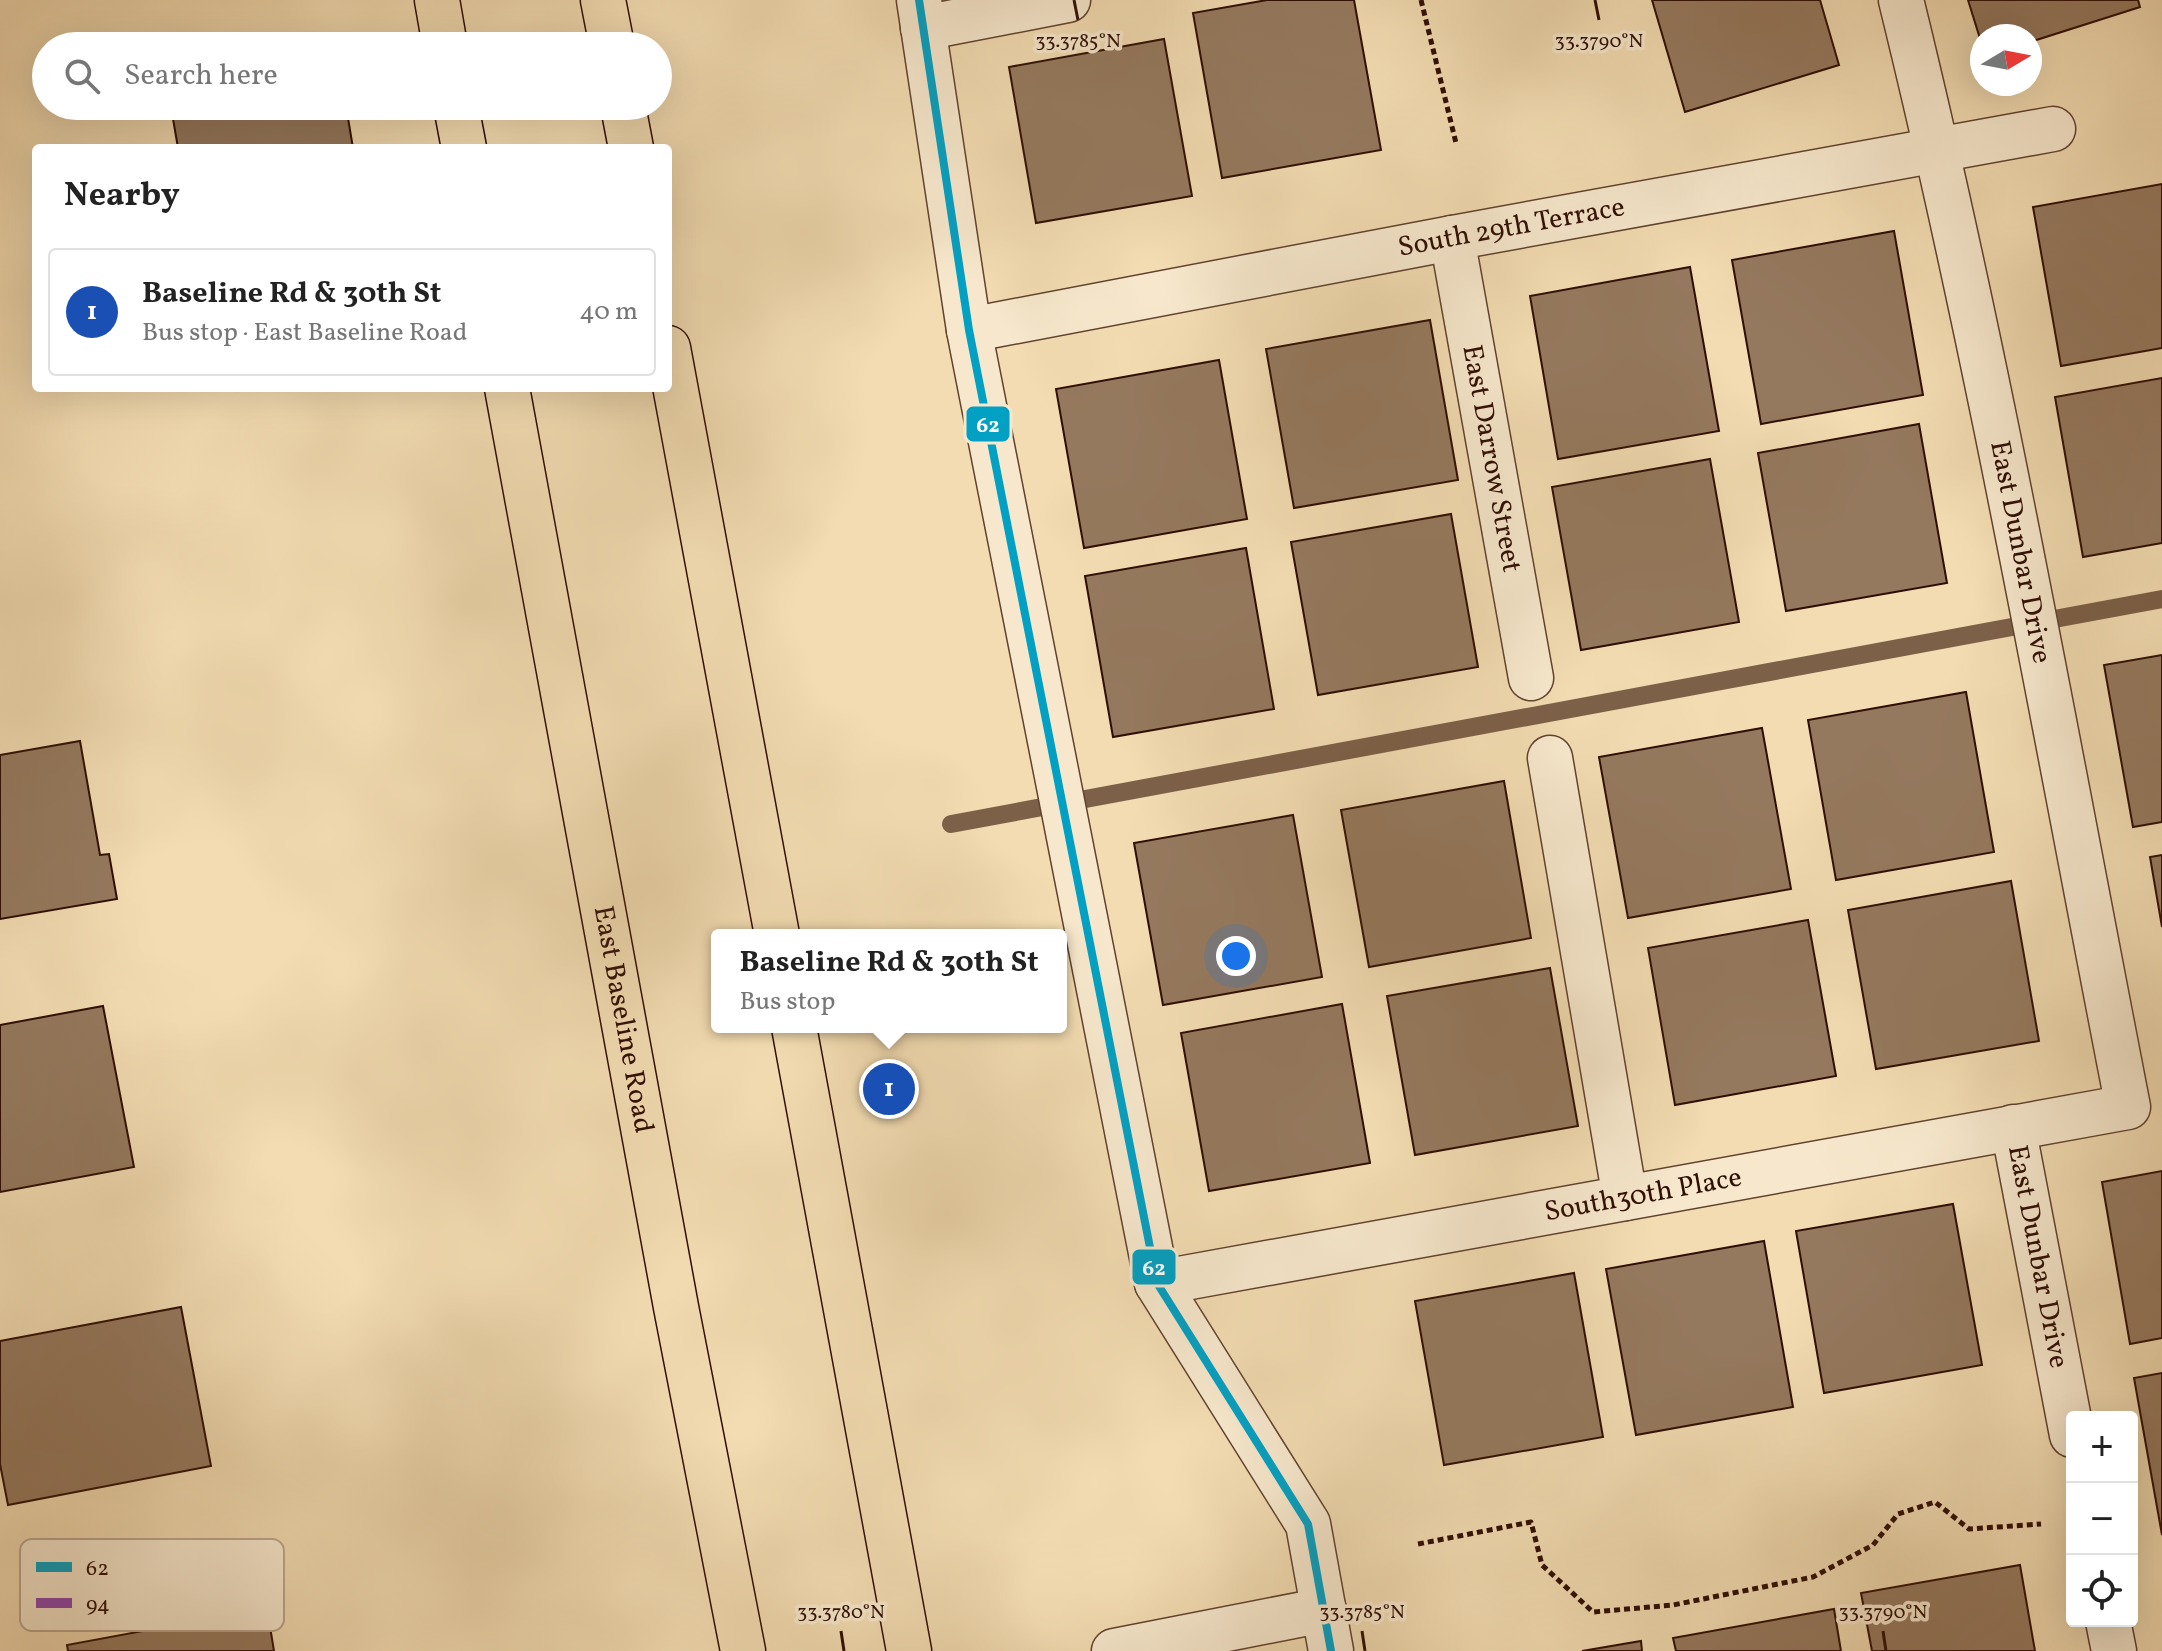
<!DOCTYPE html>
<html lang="en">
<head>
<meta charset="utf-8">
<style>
	:root { --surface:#fff; --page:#f2f2f2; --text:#222; --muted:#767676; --line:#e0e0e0; --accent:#0f766e }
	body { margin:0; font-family:Vollkorn,serif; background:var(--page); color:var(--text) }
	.controls { position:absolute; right:24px; bottom:24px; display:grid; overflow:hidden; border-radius:8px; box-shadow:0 8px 32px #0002 }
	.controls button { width:72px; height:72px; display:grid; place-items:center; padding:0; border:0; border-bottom:2px solid var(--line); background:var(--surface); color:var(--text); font:40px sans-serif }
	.compass { position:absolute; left:1970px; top:24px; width:72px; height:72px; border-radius:50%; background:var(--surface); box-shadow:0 8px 32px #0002; rotate:80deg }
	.you { position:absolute; left:1236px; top:956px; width:28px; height:28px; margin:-20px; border:6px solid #fff; border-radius:50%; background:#1a73e8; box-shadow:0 0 0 12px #1a73e833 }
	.badge { display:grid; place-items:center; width:52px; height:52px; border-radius:50%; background:var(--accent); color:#fff; font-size:26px; font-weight:700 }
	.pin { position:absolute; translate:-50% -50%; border:4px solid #fff; box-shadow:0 2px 8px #0006 }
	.popup { position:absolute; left:711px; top:929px; width:356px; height:104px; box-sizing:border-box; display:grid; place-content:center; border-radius:8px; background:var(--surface); filter:drop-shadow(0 2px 6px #0005); font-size:26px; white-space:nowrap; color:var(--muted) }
	.popup b { font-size:30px; color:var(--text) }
	.popup::after { content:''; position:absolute; left:50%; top:100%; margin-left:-16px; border:16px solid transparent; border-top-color:var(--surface) }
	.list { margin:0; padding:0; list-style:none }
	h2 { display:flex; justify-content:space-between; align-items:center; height:104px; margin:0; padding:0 32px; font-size:34px }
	h2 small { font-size:26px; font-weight:400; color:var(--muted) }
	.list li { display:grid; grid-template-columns:52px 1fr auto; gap:24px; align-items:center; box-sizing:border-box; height:128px; margin:0 16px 16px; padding:0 16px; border:2px solid var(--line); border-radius:8px }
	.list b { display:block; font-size:30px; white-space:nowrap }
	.list p { margin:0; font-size:26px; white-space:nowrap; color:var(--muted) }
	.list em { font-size:26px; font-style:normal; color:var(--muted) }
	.icon { flex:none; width:44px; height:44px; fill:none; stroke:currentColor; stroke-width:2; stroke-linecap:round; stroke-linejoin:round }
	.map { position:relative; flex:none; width:2162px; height:1651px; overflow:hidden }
	.search { position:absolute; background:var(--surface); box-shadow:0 8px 32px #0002; left:32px; top:32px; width:640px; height:88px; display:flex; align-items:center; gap:20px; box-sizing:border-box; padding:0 28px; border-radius:44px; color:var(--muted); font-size:30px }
	.panel { position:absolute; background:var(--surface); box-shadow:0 8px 32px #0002; left:32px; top:144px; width:640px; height:248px; border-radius:8px }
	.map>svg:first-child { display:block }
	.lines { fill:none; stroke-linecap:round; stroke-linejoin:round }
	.stream { stroke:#7c6048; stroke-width:18 }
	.building { fill:#95795e; stroke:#2f0e03; stroke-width:2 }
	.minor-casing { stroke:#60422f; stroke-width:47 }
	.primary-casing { stroke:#2f0e03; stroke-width:47 }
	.path { stroke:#2f0e03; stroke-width:5; stroke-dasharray:6 4; stroke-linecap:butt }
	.minor { stroke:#f7e8cd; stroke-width:44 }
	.primary { stroke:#f3dcb2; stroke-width:44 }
	.bus-1-casing { stroke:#f7e8cd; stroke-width:14 }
	.bus-1 { stroke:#02a1c4; stroke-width:8 }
	.ticks { fill:none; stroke:#2f0e03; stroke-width:3 }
	.labels { text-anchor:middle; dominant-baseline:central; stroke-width:7; stroke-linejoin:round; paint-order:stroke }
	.street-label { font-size:28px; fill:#2f0e03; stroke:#f7e8cd }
	.key { fill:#f7e8cd; stroke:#bba790; stroke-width:2 }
	.key-label { font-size:22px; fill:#2f0e03 }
	.ticks-label { font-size:20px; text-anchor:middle; fill:#2f0e03; stroke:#f7e8cd; stroke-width:7; stroke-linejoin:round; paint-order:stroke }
	.line-badge { stroke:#f7e8cd; stroke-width:3 }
	.badge-label { font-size:22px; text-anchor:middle; font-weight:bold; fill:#fff }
</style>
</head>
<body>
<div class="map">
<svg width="2162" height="1651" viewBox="0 0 2162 1651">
	<rect width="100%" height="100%" fill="#f3dcb2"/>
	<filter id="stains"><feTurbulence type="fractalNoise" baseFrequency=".0025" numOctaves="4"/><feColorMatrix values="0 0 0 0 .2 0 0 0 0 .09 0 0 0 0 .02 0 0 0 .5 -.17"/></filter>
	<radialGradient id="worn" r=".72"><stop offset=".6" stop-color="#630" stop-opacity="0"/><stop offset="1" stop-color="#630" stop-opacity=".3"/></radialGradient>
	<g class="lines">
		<path class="stream" d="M951 824 2162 599"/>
	</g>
	<path class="building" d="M1267 0H1354L1381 150 1222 178 1193 13Z
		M1652 0H1820L1839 65 1685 112Z
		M1968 0H2138L2140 7 2030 42V36H1982V45Z
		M333 35 335 46H272Z
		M1164 39 1192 196 1036 223 1009 67Z
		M210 106H346L353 148H178L172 113Z
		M2162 184V348L2061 366 2033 207Z
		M1894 231 1923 395 1761 424 1732 260Z
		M1690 267 1719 431 1558 459 1530 296Z
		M1430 320 1458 480 1294 508 1266 349Z
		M1219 360 1247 519 1084 548 1056 389Z
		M2162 378V543L2083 557 2055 397Z
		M1919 424 1947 583 1786 611 1758 453Z
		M1710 459 1739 622 1581 650 1552 487Z
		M1451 514 1478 667 1318 695 1291 542Z
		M1246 548 1274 709 1113 737 1085 576Z
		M2162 655V822L2133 827 2104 665Z
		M1966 692 1994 852 1836 880 1808 720Z
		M1762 728 1791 889 1628 918 1599 757Z
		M80 741 100 855 109 854 117 899 0 919V755Z
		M1504 781 1531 938 1369 967 1341 810Z
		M1293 815 1322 977 1163 1005 1134 843Z
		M2162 855V927L2150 857Z
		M2011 881 2039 1041 1876 1069 1848 910Z
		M1808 920 1836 1076 1675 1105 1648 948Z
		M1550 968 1578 1126 1415 1155 1387 996Z
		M1342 1004 1370 1163 1209 1191 1181 1033Z
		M103 1006 134 1167 0 1192V1025Z
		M895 1076 900 1107 888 1110 883 1078Z
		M2162 1171V1338L2130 1344 2102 1182Z
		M1953 1204 1982 1365 1824 1393 1796 1231Z
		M1764 1241 1793 1407 1636 1435 1606 1269Z
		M1574 1273 1603 1437 1444 1465 1415 1301Z
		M181 1307 211 1466 8 1505 0 1464V1341Z
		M2162 1373V1535L2134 1378Z
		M2020 1565 2035 1651H1872L1861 1593Z
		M267 1608 274 1651H68L67 1645Z
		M1834 1609 1841 1651H1676L1673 1638Z
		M1641 1641 1642 1651H1582Z"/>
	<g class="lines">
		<g class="minor-casing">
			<g id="minor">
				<path d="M919 0 969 330 1157 1283 1308 1524 1331 1651"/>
				<path d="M923 28 1068 0"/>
				<path id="s1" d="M1452 238 1531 678"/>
				<path id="s2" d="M969 330 1452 238 2053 129"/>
				<path d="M1550 758 1625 1198"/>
				<path id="s3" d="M2013 1127 2072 1435"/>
				<path id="s4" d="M1157 1283 2128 1107C2056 738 1991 366 1901 0"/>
				<path d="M2108 1621 2114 1651"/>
				<path d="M1114 1651 1324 1610"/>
			</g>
		</g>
		<g class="primary-casing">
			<g id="primary">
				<path d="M437 0 445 46"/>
				<path d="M603 0 612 46"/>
				<path d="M456 106 464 148"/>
				<path d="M623 106 631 148"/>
				<path d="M668 348 777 935"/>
				<path id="s5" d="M507 388 676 1307 743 1651"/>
				<path d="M794 1027 909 1651"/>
			</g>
		</g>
		<path class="path" d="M1421 0 1456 143
			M1418 1544 1531 1522 1542 1565 1593 1612 1673 1605 1813 1577 1873 1545 1898 1514 1935 1502 1969 1529 2041 1524"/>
		<use href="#minor" class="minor"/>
		<use href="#primary" class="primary"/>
		<g class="bus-1-casing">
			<path id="bus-1" d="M919 0 969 330 1157 1283 1308 1524 1331 1651"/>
		</g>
		<use href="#bus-1" class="bus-1"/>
	</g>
	<path class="ticks" d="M1074 0 1078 20M1595 0 1599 20M841 1631 844 1651M1362 1631 1365 1651M1883 1631 1886 1651"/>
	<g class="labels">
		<g class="street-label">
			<text stroke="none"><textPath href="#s2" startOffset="552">South 29th Terrace</textPath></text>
			<text stroke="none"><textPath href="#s1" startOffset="224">East Darrow Street</textPath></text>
			<text transform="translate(2020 552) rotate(79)">East Dunbar Drive</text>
			<text stroke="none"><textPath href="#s5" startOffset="642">East Baseline Road</textPath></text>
			<text stroke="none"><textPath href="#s4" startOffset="494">South30th Place</textPath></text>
			<text stroke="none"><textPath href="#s3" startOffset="132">East Dunbar Drive</textPath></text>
		</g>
	</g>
	<rect x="20" y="1539" width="264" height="92" rx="12" class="key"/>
	<rect x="36" y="1562" width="36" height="10" fill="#02a1c4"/>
	<rect x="36" y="1598" width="36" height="10" fill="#8e44ad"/>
	<g class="key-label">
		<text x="86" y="1575">62</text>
		<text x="86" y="1611">94</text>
	</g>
	<g class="ticks-label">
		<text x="1078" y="47">33.3785°N</text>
		<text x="1599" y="47">33.3790°N</text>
		<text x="841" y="1618">33.3780°N</text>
		<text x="1362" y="1618">33.3785°N</text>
		<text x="1883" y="1618">33.3790°N</text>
	</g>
	<g class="line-badge">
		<rect x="965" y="405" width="46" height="38" rx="8" fill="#02a1c4"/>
		<rect x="1131" y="1248" width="46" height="38" rx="8" fill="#02a1c4"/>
	</g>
	<g class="badge-label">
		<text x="988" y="432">62</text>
		<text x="1154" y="1275">62</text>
	</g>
	<rect width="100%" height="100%" filter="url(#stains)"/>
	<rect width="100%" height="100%" fill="url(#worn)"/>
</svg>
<div class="controls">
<button>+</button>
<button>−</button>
<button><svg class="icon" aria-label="locate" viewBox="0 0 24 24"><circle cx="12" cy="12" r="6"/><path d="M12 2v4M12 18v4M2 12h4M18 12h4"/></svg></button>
</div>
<svg class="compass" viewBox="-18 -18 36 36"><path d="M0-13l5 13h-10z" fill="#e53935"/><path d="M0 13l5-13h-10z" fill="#767676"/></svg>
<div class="you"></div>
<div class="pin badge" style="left:889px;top:1089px;background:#1a4fb4">1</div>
<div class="popup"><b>Baseline Rd &amp; 30th St</b>Bus stop</div>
<div class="search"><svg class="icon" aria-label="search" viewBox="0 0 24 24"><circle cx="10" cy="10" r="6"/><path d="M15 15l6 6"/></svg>Search here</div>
<section class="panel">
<h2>Nearby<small></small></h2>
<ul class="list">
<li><span class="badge" style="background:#1a4fb4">1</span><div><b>Baseline Rd &amp; 30th St</b><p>Bus stop · East Baseline Road</p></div><em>40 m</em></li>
</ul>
</section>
</div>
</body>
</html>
